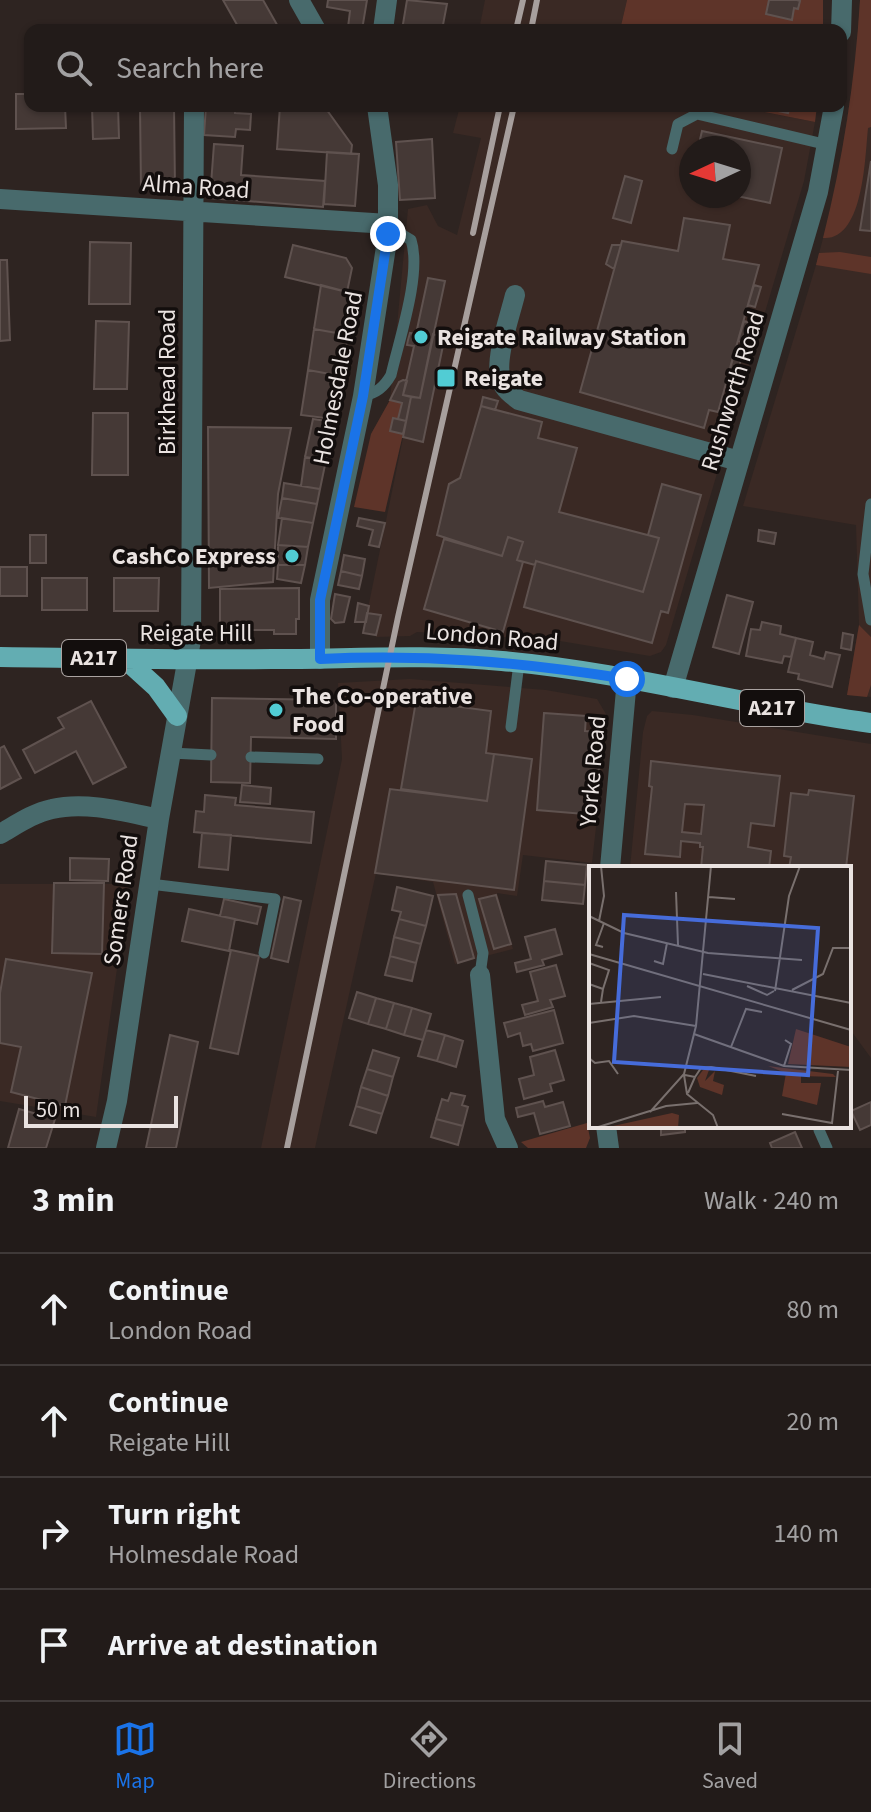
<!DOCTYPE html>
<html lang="en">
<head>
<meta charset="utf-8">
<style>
	:root { --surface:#221b19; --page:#2e2826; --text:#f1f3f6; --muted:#a2a1a2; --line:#3f3938; --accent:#1a73e8 }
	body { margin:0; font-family:"Source Sans 3",sans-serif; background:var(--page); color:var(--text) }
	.compass { position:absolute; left:679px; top:136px; width:72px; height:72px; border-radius:50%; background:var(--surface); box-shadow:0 2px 6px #0004; rotate:266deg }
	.scale { position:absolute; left:24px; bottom:20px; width:154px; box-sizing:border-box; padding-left:8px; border:4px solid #eae3e1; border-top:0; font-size:22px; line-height:28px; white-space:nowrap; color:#eae3e1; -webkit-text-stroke:6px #130e0d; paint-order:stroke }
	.stop { position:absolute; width:24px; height:24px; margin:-18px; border:6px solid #1a73e8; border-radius:50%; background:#fff }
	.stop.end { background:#1a73e8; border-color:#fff; box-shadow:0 2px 8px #0008 }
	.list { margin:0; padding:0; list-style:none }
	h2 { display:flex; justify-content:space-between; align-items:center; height:104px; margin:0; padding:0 32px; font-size:34px }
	h2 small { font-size:26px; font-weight:400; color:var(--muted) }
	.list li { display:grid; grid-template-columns:52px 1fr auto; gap:24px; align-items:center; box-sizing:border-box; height:112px; padding:0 32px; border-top:2px solid var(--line) }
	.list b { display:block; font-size:30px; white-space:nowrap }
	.list p { margin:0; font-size:26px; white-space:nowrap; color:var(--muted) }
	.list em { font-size:26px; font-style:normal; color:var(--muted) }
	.icon { flex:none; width:44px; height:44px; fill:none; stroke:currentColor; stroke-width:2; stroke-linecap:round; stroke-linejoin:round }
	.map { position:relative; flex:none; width:871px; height:1148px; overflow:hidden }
	.search { position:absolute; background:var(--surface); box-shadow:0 2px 6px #0004; left:24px; right:24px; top:24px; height:88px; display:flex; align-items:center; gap:20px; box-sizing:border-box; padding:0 28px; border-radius:16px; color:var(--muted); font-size:30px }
	.sheet { height:552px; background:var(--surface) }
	nav { display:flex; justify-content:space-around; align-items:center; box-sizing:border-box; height:112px; border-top:2px solid var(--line); background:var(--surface); font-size:22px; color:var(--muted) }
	nav a { display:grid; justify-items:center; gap:4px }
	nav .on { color:var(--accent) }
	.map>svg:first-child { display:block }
	.built { fill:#3a2924; fill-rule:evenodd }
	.green { fill:#5e3429 }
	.building { fill:#453936; stroke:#5f524f; stroke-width:2; fill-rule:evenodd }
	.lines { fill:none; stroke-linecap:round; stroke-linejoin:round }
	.lane { stroke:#486a6c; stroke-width:11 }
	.street { stroke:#486a6c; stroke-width:20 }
	.primary { stroke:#63adb2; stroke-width:20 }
	.rail { stroke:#a79f9d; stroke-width:6 }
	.route { stroke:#1a73e8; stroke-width:10 }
	.poi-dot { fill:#51ccd4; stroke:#130e0d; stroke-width:3 }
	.labels { text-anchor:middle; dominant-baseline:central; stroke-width:7; stroke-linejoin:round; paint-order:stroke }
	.shield { fill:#130e0d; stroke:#aaa3a1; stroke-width:2 }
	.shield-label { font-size:22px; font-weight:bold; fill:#eae3e1 }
	.street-label { font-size:24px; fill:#eae3e1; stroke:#130e0d }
	.poi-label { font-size:24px; font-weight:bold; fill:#eae3e1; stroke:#130e0d; text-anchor:start }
	.inset-road { fill:none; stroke:#79706e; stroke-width:2 }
	.view { fill:#466cda; fill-opacity:0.15; stroke:#466cda; stroke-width:4 }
	.inset-edge { fill:none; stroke:#eae3e1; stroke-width:4 }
</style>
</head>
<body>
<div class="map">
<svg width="871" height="1148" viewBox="0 0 871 1148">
	<rect width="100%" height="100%" fill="#2e2421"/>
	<path class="built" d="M485 0H627L620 30H479Z
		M860 0H871V697L847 695 859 625 856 525 743 506 816 265 836 189 856 62Z
		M460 106H693L717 111 719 106H734L815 122 804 181 666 645 661 652 650 656 524 635 505 637 417 632 410 636 376 637 381 616 367 613 403 438 371 434 390 400 408 209 427 205 438 226 457 235 481 138 453 133ZM691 148H739V196H691Z
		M410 679 546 690 597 699 606 714 607 729 592 863 523 855 517 896 497 893 513 949 455 964 433 882 376 873 315 1148H261L342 759 338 683Z
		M652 711 693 715 871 744V1058L849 1028V868H630L643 732 647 716Z
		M0 884H129L96 1117 0 1101Z"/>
	<path class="green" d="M627 0H769L766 14 791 19 794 8H798L800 1 797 0H823V30H620Z
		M860 0H871V127L868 128C865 156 864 241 823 238 843 159 855 81 860 0Z
		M734 106H817L815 122Z
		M840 252 871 257V274L816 265 819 253Z
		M390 400 402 403 398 419 393 418 390 431 403 434 385 512 354 507 371 434Z
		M859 625 871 637V685L867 697 847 695Z
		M587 1123 590 1138 586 1148H528L521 1142Z"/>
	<path class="building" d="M223 0H263L280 30H240Z
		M328 0H367L362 30H342L348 27 350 11 327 7Z
		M407 0 447 4 442 30H402Z
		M769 0H797L800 1 798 9 794 8 792 20 766 14Z
		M16 94H30V106H65L66 128 16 129Z
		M92 106H118L119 138 93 139Z
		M140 106H174L175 188 141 189Z
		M206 106H235V113L251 114 250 130 236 129 235 137 204 135Z
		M280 106H324L352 145 351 154 277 149Z
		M754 106H790L788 113Z
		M702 131 782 148 770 203 737 196H739V148H698Z
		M432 139 435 198 400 200 396 142Z
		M214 144 243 146 241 175 325 181 323 207 210 198Z
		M327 152 359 154 355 206 324 204Z
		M871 161V231L860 230Z
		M625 176 642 181 631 223 613 218Z
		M684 218 730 225 723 259 759 265 718 412 709 410 704 428 580 392 622 241 678 251Z
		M90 242 131 243 130 304H89Z
		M293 245 346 258 352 268 347 292 285 277Z
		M612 245H621L614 269 606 264Z
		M0 260H7L10 340 0 341Z
		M428 278 445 281 420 398 403 395 414 346 407 345 408 340 410 333 416 334Z
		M321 285 355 294 348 335 314 329Z
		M754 285 761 287 755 307 748 305Z
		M96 321 129 322 127 389H94Z
		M744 321 751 323 746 343 738 341Z
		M314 329 348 335 341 376 308 370Z
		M433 334 445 336 423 442 403 437 411 397 420 398Z
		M733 357 741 359 736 378 728 376Z
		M308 370 341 376 333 419 301 415Z
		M403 380 407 381 403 395 411 397 406 421 398 419 402 403 390 400 399 382Z
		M483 397 498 401 495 410 481 406Z
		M481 406 542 422 538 438 577 448 559 512 659 538 643 592 536 561 535 565 517 560 523 542 508 537 502 556 437 535 449 484 460 478Z
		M93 413H128V475H92Z
		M393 418 406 421 403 434 390 431Z
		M313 419 333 422 326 460 305 457Z
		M208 427 291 428 278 494 273 582 209 588Z
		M305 457 326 460 320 489 301 486Z
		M284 483 320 489 317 504 282 498Z
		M662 484 701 495 668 613 661 611 652 643 524 607 536 561 643 592 659 538 648 535Z
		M282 498 317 504 313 523 278 518Z
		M282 518 313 523 308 547 278 545Z
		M359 518 385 523 379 547 369 545 373 530 357 526Z
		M759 530 776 533 774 544 758 541Z
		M30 535H46V563H30Z
		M508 537 523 542 517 560 523 562 503 632 424 609 444 539 502 556Z
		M278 545 308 547 305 565H278Z
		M344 555 365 559 362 576 341 571Z
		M278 565H305L301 583 277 579Z
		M0 567H27V596H0Z
		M341 571 362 576 359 589 338 585Z
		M42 578H87V610H42Z
		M114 578H159L158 611H114Z
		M299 588V619H296V634H274V630H220V589Z
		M335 594 350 597 344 622 335 623 331 619Z
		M727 595 753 602 739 654 713 647Z
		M358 603 369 606 366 622H355Z
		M367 613 381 615 376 635 363 633Z
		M762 622 781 626 780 634 796 638 791 657 784 656 782 663 746 656 751 629 760 630Z
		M843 633 853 635 851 650 841 648Z
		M796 638 813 642 810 655 824 659 826 652 840 655 832 687 798 679 799 674 788 672Z
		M212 698 336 700V739L251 737 250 783 211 782Z
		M91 701 126 767 93 784 76 751 35 773 23 750 64 728 58 718Z
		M416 701 491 711 486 753 494 754 487 801 401 789Z
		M544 713 586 716 585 731 602 732 596 815 537 810Z
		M4 746 21 778 0 789V748Z
		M494 754 532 759 514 890 375 873 390 789 487 801Z
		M651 761 780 776 774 826 751 823 748 847 771 851 769 868H701L703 847H700V843L681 841 680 857 645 854 652 787 649 786ZM685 804 704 805 701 834 682 832Z
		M242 785 271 788 270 804 240 802Z
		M809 790 854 796 846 868H789L791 857 784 856 791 793 808 795Z
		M205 795 236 798 235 805 314 812 311 843 194 832 196 811 204 812Z
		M202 833 231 835 228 870 199 867Z
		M70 858 109 859 108 881 70 880Z
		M546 861 587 865 585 885 544 881Z
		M544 881 585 885 583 904 542 900Z
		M54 883H104L102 954 52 953Z
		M397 887 433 896 426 926 399 919 401 912 392 910Z
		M456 894 474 958 458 963 438 895Z
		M496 895 511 944 494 949 479 899Z
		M284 897 301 901 288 962 271 958Z
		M224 899 261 907 257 924 220 916Z
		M189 909 235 919 229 951 182 941Z
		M399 919 426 926 421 944 394 937Z
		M555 929 562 954 542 960 544 965 517 972 515 963 531 959 525 937Z
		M394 937 421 944 416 963 390 956Z
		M231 950 259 956 238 1054 210 1048Z
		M390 956 416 963 412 981 385 975Z
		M6 959 92 973 65 1106 11 1092 21 1047 0 1043V993Z
		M556 965 565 996 550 1000 553 1007 525 1015 522 1005 538 1001 530 972Z
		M357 992 376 998 368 1024 349 1018Z
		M376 998 394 1003 386 1029 368 1024Z
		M394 1003 412 1008 404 1035 386 1029Z
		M412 1008 431 1014 423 1040 404 1035Z
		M554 1010 563 1043 533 1051 531 1044 523 1046 520 1033 508 1037 504 1023Z
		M426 1030 445 1035 437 1061 418 1056Z
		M170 1035 198 1042 176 1148H146Z
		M445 1035 463 1041 456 1067 437 1061Z
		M373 1050 399 1058 393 1077 367 1069Z
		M555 1050 564 1080 550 1084 552 1091 524 1099 519 1079 534 1075 530 1057Z
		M367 1069 393 1077 388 1096 361 1087Z
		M361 1087 388 1096 382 1114 356 1106Z
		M451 1093 465 1096 462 1105 468 1107 463 1126 436 1119 442 1099 448 1101Z
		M543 1101 545 1107 563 1102 570 1126 540 1134 534 1113 518 1117 516 1108Z
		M871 1102V1125L860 1130 851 1111Z
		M356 1106 382 1114 376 1133 350 1125Z
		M19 1109 55 1119 46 1148H8Z
		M436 1119 463 1126 458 1145 431 1137Z
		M649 1126H685V1132L661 1135V1128L649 1129Z
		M795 1132 802 1148H772L770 1143Z"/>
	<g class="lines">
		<path class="lane" d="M672 149 678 124 697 114 828 145
			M363 396C377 393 384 387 391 375 399 340 422 273 411 240L401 234H388
			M871 504 863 574 871 620
			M511 727 519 663
			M171 753 211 755
			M251 757 318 759
			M150 884 275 899 264 953
			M468 895 483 953 480 975
			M819 1130 827 1148"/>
		<path class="street" d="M299 0 316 30
			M383 30 387 0
			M841 32 842 0
			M0 199 388 224
			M515 295C510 316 494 360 501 380 504 389 512 395 519 400L739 461
			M320 659V600L363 396 388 234V185L377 106
			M673 688 818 192 834 106
			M0 834C16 825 33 813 52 809 86 801 125 812 159 819
			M610 868 627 679
			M480 975 495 1119 508 1148
			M606 1126 609 1148
			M106 1148 117 1101 159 819 191 640 194 106"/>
		<path class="primary" d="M0 657C91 658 181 660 272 659 349 659 425 654 502 661 626 672 747 706 871 723
			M124 658 156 687 177 716"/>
		<path class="rail" d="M516 30 523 0
			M531 30 537 0
			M473 233 500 106
			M287 1148 398 617 514 106"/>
	</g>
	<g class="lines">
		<path class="route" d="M388 234 363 396 320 600V659C429 654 520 662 627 679"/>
	</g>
	<g class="poi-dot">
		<circle cx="421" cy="337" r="8"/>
		<rect x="436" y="368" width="20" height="20" rx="4"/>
		<circle cx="292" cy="556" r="8"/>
		<circle cx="276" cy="710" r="8"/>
	</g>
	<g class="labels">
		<g class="shield">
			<rect x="62" y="640" width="64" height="36" rx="6"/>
			<rect x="740" y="690" width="64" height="36" rx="6"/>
		</g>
		<g class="shield-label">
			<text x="94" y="658">A217</text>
			<text x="772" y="708">A217</text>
		</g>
		<g class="street-label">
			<text transform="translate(196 187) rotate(4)">Alma Road</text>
			<text transform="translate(338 378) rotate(-79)">Holmesdale Road</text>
			<text transform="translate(167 382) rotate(-90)">Birkhead Road</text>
			<text transform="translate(733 391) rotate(-73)">Rushworth Road</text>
			<text x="196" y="633">Reigate Hill</text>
			<text transform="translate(492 637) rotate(5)">London Road</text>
			<text transform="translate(593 771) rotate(-85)">Yorke Road</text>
			<text transform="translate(121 900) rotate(-82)">Somers Road</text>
		</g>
		<g class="poi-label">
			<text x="437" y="337">Reigate Railway Station</text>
			<text x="464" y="378">Reigate</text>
			<text x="276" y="556" text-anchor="end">CashCo Express</text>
			<text x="292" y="696">The Co-operative<tspan x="292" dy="28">Food</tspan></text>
		</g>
	</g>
	<g transform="translate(589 866)">
		<rect width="262" height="262" fill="#2e2421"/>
		<path d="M207 163 262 181V201L199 198ZM179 200 244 208 247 211 212 210V217H232L228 239 193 230 197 207ZM114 204H120L116 215 126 205 124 215 135 219 133 229 111 221 108 212ZM83 247 90 249 89 262H15Z" fill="#5e3429"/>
		<path class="inset-road" d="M87 26 89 79M120 31 146 33M0 50 35 67 119 87 213 94M10 55 15 30 12 0M14 81 7 79 15 57M0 88 262 164M65 95 74 98 78 77M0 97 20 104 14 123M114 108 262 137M0 118 14 123 12 136M158 120 178 129 185 125M203 124 234 108 244 82H262M186 125 200 30 211 0M0 138 72 131M0 157 45 150 107 160M105 168 195 200 262 204M142 181 157 143 173 146M0 192 6 197 20 195 29 208M195 200 202 178 196 174M95 209 98 228 124 249 129 262M96 209 106 211 99 227M106 211 112 202 122 201 167 210M61 246 95 208 107 160 122 0M193 248 243 257 249 205M6 262 77 240 108 237"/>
		<path class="view" d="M35 49 229 62 219 209 25 196Z"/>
		<rect width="262" height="262" class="inset-edge"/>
	</g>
</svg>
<svg class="compass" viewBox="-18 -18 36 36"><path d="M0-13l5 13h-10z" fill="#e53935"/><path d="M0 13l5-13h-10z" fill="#a2a1a2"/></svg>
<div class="scale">50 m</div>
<div class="stop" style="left:627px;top:679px"></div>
<div class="stop end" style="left:388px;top:234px"></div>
<div class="search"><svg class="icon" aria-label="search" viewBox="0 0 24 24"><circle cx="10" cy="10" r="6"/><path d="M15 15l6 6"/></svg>Search here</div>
</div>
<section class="sheet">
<h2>3 min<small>Walk · 240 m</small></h2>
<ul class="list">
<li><svg class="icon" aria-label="ahead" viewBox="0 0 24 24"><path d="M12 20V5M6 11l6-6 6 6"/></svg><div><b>Continue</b><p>London Road</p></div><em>80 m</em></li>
<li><svg class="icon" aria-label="ahead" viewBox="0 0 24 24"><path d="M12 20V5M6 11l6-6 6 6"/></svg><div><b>Continue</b><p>Reigate Hill</p></div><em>20 m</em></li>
<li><svg class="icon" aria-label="right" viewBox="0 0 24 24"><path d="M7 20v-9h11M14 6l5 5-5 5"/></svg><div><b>Turn right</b><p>Holmesdale Road</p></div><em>140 m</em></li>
<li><svg class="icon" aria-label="arrive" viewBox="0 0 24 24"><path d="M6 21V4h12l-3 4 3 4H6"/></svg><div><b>Arrive at destination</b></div></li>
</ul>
</section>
<nav>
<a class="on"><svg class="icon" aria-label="map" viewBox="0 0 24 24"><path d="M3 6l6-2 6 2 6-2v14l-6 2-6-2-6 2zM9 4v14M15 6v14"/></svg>Map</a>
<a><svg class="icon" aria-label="directions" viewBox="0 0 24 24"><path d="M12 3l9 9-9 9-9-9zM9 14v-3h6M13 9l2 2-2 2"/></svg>Directions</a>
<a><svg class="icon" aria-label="saved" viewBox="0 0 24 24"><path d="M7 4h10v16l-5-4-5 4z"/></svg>Saved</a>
</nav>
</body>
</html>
